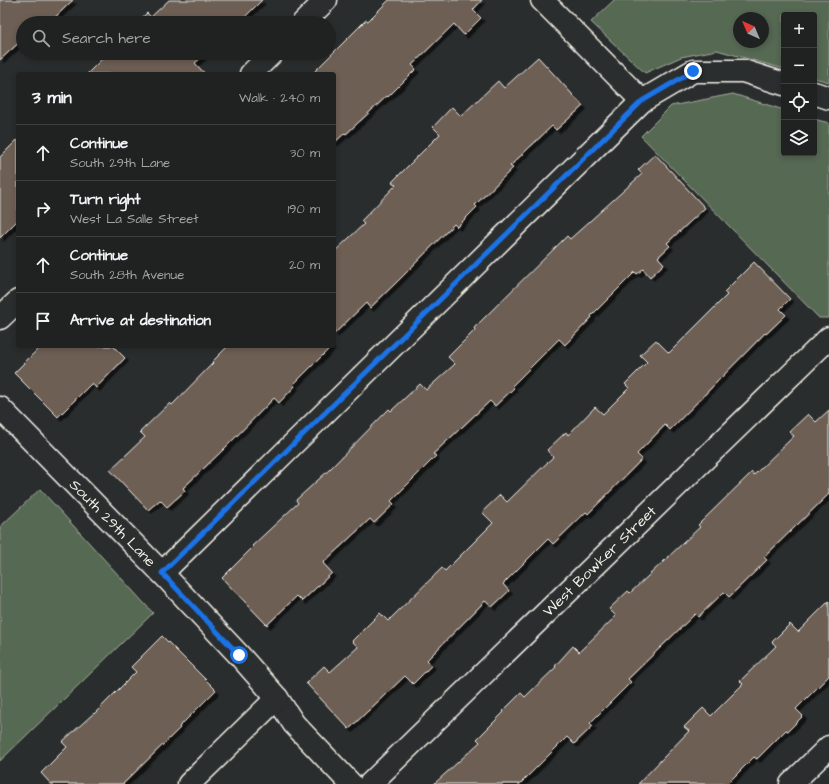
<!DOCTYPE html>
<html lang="en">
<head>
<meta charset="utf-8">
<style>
	:root { --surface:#202222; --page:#2d2f2f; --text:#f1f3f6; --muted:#a2a4a5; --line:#3d3f40 }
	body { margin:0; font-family:"Architects Daughter",sans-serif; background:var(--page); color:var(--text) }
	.controls { position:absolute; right:12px; top:12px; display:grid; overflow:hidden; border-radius:4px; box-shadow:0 2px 6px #0003 }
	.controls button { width:36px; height:36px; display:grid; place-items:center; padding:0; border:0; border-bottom:1px solid var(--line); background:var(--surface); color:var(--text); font:20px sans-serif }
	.compass { position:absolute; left:733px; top:12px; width:36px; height:36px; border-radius:50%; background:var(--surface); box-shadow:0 2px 6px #0003; rotate:316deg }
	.stop { position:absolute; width:12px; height:12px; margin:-9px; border:3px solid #1a73e8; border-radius:50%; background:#fff }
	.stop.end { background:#1a73e8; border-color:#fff; box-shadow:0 1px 4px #0008 }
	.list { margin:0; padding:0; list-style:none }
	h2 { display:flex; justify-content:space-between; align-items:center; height:52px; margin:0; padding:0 16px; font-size:17px }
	h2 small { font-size:13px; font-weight:400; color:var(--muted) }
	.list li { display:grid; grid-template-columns:26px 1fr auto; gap:12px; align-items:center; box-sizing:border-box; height:56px; padding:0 16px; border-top:1px solid var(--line) }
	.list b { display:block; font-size:15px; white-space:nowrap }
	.list p { margin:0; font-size:13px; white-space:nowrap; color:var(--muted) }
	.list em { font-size:13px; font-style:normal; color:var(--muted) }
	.icon { flex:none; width:22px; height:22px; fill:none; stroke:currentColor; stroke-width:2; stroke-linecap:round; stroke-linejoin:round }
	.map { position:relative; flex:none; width:829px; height:784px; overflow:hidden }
	.search { position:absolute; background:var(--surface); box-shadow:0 2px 6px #0003; left:16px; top:16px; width:320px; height:44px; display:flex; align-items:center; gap:10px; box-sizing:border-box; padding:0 14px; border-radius:22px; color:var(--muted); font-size:15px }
	.panel { position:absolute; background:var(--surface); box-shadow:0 2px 6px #0003; left:16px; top:72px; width:320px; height:276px; border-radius:4px }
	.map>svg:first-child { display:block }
	.green { fill:#576953; stroke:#a6ad9e; fill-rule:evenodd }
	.building { fill:#6e5e55; stroke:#f4f1e8; filter:url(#shadow) }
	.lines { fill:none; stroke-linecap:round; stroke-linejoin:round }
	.minor-casing { stroke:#f4f1e8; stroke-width:25 }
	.minor { stroke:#2a2d2e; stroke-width:22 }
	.route { stroke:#1a73e8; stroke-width:5 }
	.labels { text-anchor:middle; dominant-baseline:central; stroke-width:4; stroke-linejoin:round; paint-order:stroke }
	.street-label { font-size:15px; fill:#f4f1e8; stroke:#2a2d2e }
</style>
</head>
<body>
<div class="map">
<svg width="829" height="784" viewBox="0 0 829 784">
	<defs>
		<filter id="shadow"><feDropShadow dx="3.5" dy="3.5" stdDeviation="0" flood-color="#0009"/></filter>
	</defs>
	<rect width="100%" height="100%" fill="#2a2d2e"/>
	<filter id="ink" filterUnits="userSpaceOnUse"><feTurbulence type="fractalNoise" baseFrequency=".025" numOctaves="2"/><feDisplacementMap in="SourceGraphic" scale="8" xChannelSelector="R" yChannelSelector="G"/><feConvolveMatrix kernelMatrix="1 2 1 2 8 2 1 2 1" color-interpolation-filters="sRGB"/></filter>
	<g filter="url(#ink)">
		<path class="green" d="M614 0H829V82L814 78V15H784V69L717 50 681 57 645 73 591 22ZM739 18H763V42H739Z
			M733 94 784 110V153H814V119L829 123V318H819L641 136 671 106Z
			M40 489 153 613 0 761V527Z"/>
		<path class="building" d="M0 0H73L49 23H23V39L0 60Z
			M169 0H262L239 23H136L147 13 151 17Z
			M389 0H482L473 10 481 18 464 35 454 24 412 65 416 69 388 97 387 96 346 134 345 133 334 143V74H312L366 20 368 21Z
			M108 53H206L195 63 205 74H87Z
			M538 57 583 106 556 130 552 126 510 166 513 168 475 205 477 207 457 227 454 224 401 278 370 308 366 303 334 334V252L364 224 361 221 396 185 392 182 440 134 433 127 452 107 461 116 498 81 504 88Z
			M18 139V220L0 238V157Z
			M655 154 705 208 667 243 670 246 658 257 664 264 650 277 643 269 637 274 635 272 591 316 592 317 565 345 559 339 512 386 514 388 495 406 490 401 433 454 436 456 391 501 394 504 374 523 370 519 323 563 332 573 302 601 297 596 267 625 222 578 253 547 252 546 298 503 296 500 329 470 389 409 391 411 420 384 426 390 455 364 448 357 475 330 474 328 567 236 570 239 642 174 638 170Z
			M754 262 790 299 780 309 786 315 766 334 765 333 670 430 665 425 637 454 642 459 588 514 586 512 553 544 548 539 503 584 509 591 492 607 485 601 427 660 432 665 413 684 405 676 349 729 306 683 324 666 330 672 358 647 352 641 380 613 388 621 442 568 445 571 493 523 482 512 500 495 507 502 553 457 547 450 566 432 568 435 595 407 603 414 629 388 625 384 647 362 640 355 656 340 669 353 727 295 724 292Z
			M41 346H113L125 358 96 388 92 383 58 417 14 373Z
			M228 346H332L293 385 295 386 279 403 274 398 223 450 183 488 185 491 167 507 160 500 148 510 110 470 145 437 140 432 170 403 172 405 213 363 212 362Z
			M829 410V494L764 557 767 560 729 597 724 592 698 617 695 614 628 679 631 682 590 723 593 726 574 744 567 737 520 784H434L480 742 477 739 504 712 503 711 521 693 525 697 556 667 555 666 573 646 579 652 616 616 609 609 628 591 630 593 700 527 698 525 752 472 754 475 794 436 789 432 808 414 816 422Z
			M829 601V676L796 709 803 716 788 731 786 730 757 759 754 757 727 784H638L689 731 684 727 703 708 711 716 743 684 740 681 776 646 772 642 790 624 798 632Z
			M162 636 216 690 179 727 180 728 123 784H51L41 773 67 747 62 742 94 713V714L136 672 131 667Z"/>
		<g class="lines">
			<g class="minor-casing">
				<g id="minor">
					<path d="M542 0 642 101"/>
					<path d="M303 23 326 0"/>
					<path d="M251 74 272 53"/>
					<path d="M814 93 829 98"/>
					<path d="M0 318 18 301"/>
					<path id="s1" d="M0 408 162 573 239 655 277 698 294 724 351 784"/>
					<path d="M162 573 642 101 693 71H743L784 84"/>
					<path d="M189 784 277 698"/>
					<path id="s2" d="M370 784 829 338"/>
					<path d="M791 784 829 747"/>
				</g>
			</g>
			<use href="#minor" class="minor"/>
		</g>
	</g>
	<g class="lines" filter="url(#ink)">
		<path class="route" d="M239 655 162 573 642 101 693 71"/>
	</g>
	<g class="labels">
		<g class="street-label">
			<text stroke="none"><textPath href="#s1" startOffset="161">South 29th Lane</textPath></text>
			<text stroke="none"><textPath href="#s2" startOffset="320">West Bowker Street</textPath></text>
		</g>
	</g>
</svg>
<div class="controls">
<button>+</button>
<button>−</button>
<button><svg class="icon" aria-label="locate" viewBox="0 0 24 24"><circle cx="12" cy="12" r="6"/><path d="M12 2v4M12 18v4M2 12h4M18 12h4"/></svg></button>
<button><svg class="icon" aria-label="layers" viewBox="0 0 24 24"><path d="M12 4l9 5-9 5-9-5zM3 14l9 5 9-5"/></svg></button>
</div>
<svg class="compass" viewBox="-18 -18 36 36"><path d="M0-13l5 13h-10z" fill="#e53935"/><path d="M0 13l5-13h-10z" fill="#a2a4a5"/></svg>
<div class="stop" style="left:239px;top:655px"></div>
<div class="stop end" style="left:693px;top:71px"></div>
<div class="search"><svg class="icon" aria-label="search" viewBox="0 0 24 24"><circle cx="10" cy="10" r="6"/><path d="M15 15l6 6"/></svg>Search here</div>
<section class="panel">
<h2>3 min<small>Walk · 240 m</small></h2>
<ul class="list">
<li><svg class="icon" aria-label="ahead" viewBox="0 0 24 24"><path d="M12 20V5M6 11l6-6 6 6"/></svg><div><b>Continue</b><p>South 29th Lane</p></div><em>30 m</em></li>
<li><svg class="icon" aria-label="right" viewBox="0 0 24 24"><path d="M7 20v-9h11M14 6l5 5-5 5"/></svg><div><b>Turn right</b><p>West La Salle Street</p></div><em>190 m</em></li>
<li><svg class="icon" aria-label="ahead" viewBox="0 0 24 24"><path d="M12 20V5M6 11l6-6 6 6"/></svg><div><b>Continue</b><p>South 28th Avenue</p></div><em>20 m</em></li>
<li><svg class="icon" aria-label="arrive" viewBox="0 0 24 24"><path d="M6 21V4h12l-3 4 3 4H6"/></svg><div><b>Arrive at destination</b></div></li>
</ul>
</section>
</div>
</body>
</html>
